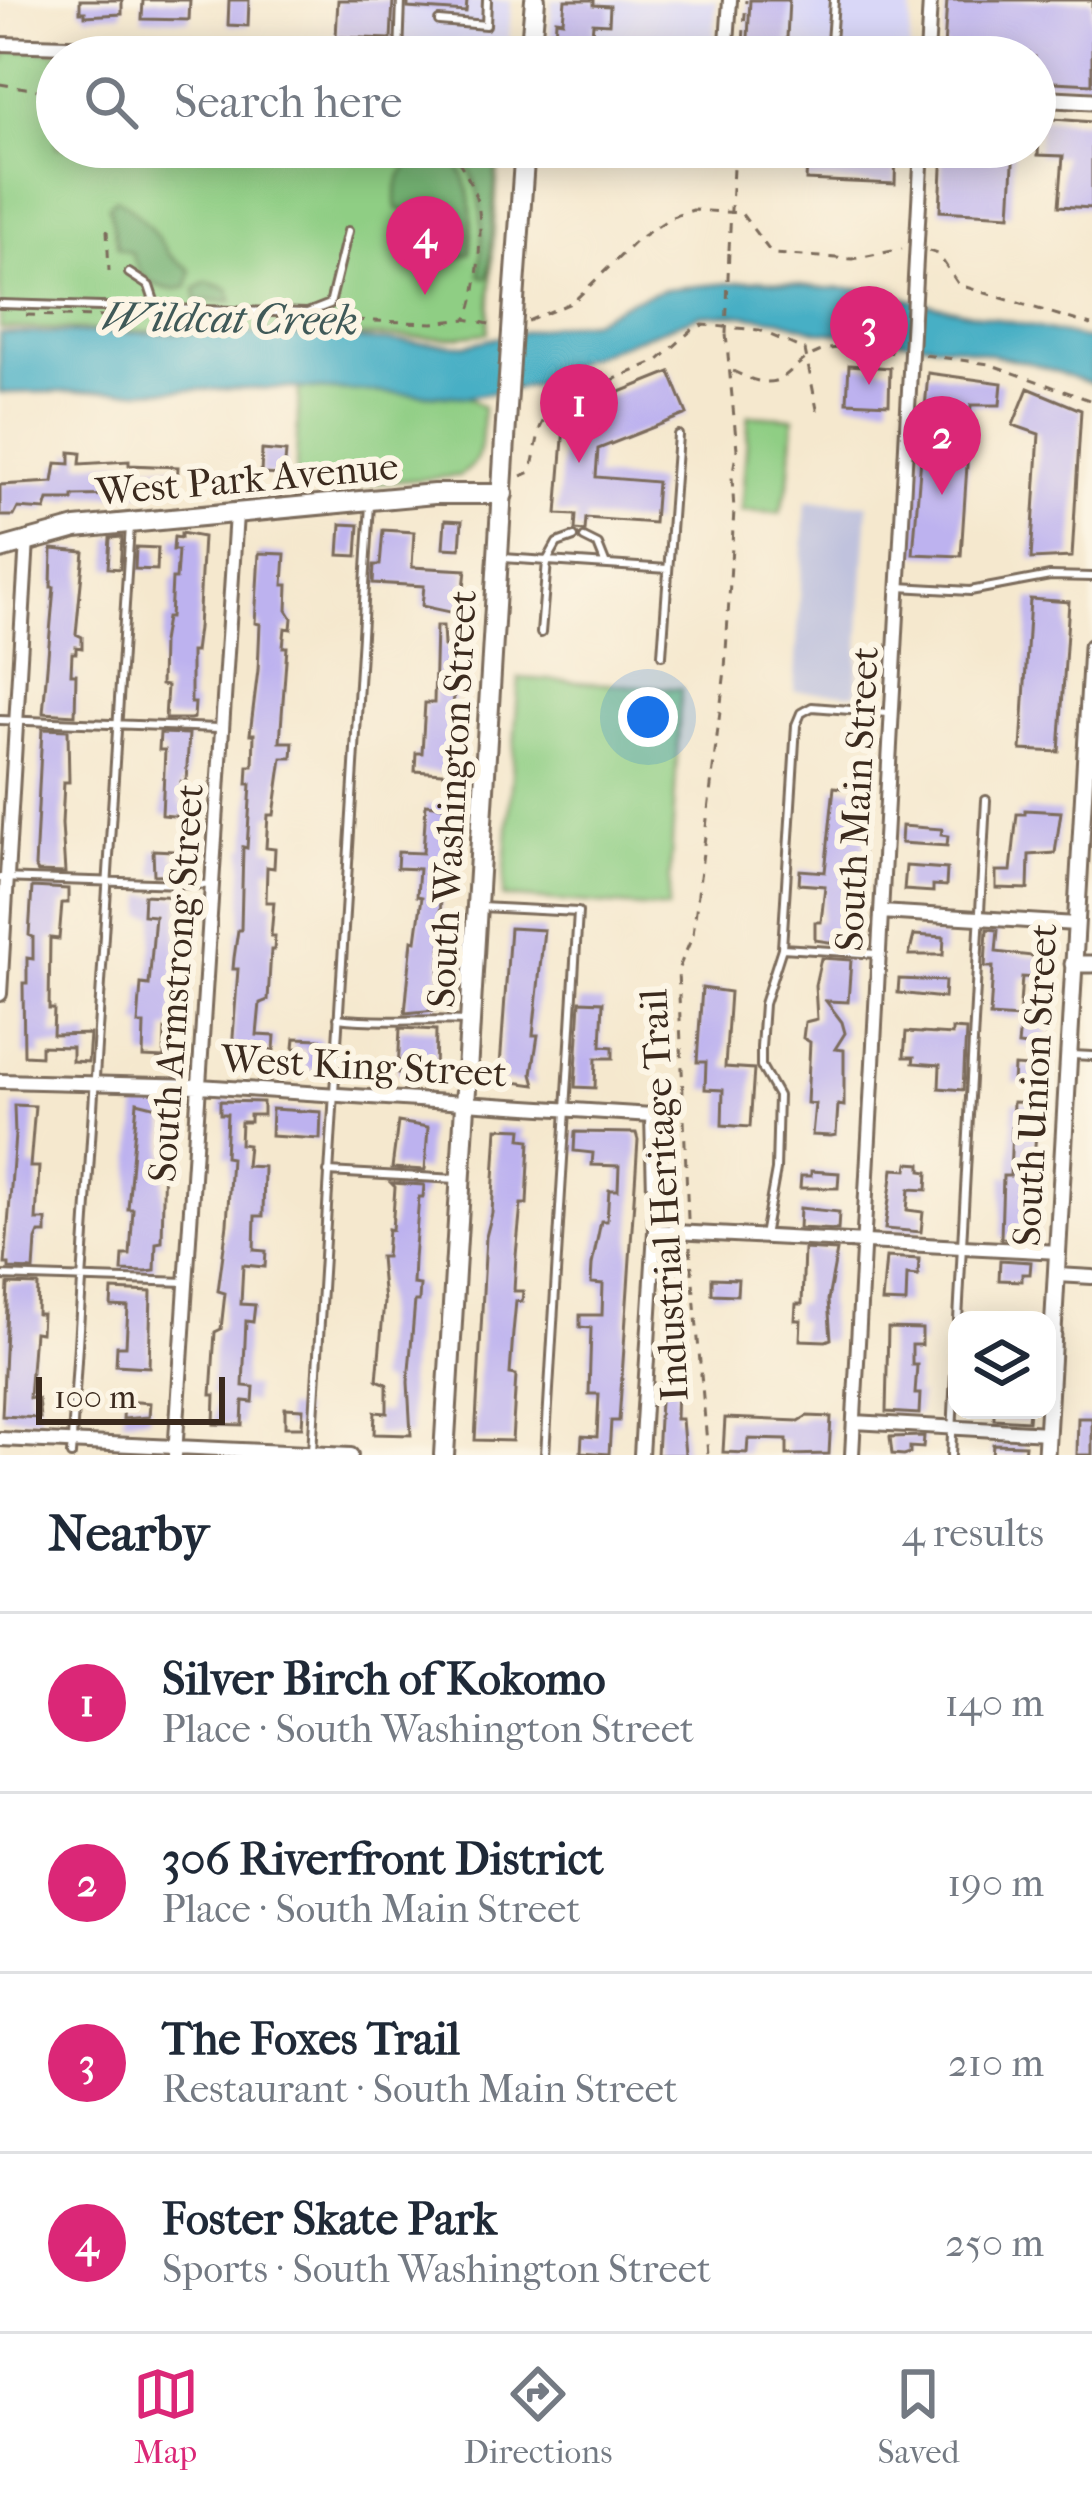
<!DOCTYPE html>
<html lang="en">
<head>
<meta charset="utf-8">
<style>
	:root { --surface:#fff; --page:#f6f6f7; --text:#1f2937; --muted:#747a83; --line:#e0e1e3; --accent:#db2777 }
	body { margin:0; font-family:"IM FELL French Canon",serif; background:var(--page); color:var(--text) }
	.controls { position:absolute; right:36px; bottom:36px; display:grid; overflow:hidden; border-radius:24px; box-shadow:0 6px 30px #0003 }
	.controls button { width:108px; height:108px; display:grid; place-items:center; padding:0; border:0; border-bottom:3px solid var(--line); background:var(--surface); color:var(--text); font:60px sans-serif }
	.scale { position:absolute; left:36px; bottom:30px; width:189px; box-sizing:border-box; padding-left:12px; border:6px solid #3b2a1e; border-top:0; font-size:33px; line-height:42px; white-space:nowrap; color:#3b2a1e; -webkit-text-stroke:9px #fcf5e5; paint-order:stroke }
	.you { position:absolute; left:648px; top:717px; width:42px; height:42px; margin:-30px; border:9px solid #fff; border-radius:50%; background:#1a73e8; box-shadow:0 0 0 18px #1a73e833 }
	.badge { display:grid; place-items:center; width:78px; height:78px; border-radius:50%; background:var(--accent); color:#fff; font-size:39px; font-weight:700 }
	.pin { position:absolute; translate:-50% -99px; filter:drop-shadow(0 3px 6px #0008) }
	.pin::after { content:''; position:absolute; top:63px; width:42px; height:36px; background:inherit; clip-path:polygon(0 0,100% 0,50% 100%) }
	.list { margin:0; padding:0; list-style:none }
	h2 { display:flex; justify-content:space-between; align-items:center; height:156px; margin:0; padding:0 48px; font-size:51px }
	h2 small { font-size:39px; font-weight:400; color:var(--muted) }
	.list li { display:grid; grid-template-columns:78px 1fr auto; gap:36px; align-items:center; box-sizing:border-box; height:180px; padding:0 48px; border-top:3px solid var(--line) }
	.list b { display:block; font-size:45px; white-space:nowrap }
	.list p { margin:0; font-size:39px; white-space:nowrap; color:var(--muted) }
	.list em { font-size:39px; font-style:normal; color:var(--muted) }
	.icon { flex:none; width:66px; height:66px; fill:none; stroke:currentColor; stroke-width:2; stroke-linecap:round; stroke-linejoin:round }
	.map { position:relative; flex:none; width:1092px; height:1455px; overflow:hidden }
	.search { position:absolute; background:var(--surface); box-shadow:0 6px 30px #0003; left:36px; right:36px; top:36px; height:132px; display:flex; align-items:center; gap:30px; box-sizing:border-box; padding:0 42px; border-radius:66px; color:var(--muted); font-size:45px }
	.sheet { height:876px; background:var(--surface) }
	nav { display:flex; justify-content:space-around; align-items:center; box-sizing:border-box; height:168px; border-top:3px solid var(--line); background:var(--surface); font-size:33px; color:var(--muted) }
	nav a { display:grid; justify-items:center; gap:6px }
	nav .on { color:var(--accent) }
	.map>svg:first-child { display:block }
	.built { fill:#d9d7f7 }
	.industrial { fill:#c0c2dd }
	.green { fill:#8fce84; stroke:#657c51; stroke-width:3 }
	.forest { fill:#73b172; stroke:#576e48; stroke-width:3 }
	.water { fill:#46afc5; stroke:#406c72; stroke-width:3 }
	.building { fill:#bdb2ef }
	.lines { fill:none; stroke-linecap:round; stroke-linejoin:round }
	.service-casing { stroke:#7c6c5c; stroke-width:12 }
	.minor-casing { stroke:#7c6c5c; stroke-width:18 }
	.tertiary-casing { stroke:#7c6c5c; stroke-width:21 }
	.secondary-casing { stroke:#7c6c5c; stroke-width:24 }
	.primary-casing { stroke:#7c6c5c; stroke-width:24 }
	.path { stroke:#7c6c5c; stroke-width:3; stroke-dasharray:9 9; stroke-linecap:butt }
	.service { stroke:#fff; stroke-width:6 }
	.minor { stroke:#fff; stroke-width:12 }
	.tertiary { stroke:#fff; stroke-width:15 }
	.secondary { stroke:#fff; stroke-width:18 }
	.primary { stroke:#fff; stroke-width:18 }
	.primary-bridge-casing { stroke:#7c6c5c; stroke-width:24; stroke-linecap:butt }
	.path-bridge { stroke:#7c6c5c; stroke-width:3; stroke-dasharray:9 9; stroke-linecap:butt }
	.primary-bridge { stroke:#fff; stroke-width:18 }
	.labels { text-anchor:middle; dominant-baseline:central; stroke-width:12; stroke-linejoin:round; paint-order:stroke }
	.street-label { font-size:39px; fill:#3b2a1e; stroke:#fcf5e5 }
	.water-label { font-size:42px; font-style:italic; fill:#3f5958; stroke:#fcf5e5 }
</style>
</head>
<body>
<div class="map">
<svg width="1092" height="1455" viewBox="0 0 1092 1455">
	<rect width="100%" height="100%" fill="#fcf5e5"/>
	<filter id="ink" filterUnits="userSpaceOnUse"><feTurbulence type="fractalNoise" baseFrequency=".00833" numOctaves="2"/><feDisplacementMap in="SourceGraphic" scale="24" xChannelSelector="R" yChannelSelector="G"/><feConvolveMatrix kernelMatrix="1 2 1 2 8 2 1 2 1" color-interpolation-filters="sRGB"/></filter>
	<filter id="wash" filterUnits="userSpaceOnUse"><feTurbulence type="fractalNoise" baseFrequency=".004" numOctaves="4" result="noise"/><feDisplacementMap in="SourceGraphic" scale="48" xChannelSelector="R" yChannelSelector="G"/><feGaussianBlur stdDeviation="2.7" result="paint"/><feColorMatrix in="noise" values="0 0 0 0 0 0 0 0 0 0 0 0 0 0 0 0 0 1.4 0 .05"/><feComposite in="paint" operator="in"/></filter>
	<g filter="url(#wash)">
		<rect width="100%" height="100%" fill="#f5e8ce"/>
		<path class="built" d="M395 0H511L509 41 496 45 392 42Z
			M552 0H716L713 57 549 49Z
			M748 0H912L909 57H744Z"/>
		<path class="industrial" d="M806 501 868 504 856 694 794 691Z"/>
		<path class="green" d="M5 50 311 57H57V147H499L488 333 447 338 0 328V60L5 59Z
			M299 388 468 397 483 407C481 436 487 462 458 476L295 490Z
			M749 415 794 418 789 483 780 513 741 511Z
			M519 678 681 689 668 909 503 897Z"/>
		<path class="forest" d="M453 147H497L489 276 486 278 480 275C482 230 488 182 453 147Z
			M430 148C475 159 474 216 470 253L454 259 449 245 454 223 440 210 432 208 421 216 397 208C392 181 407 160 430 148Z
			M116 198C137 210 155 233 169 254 175 262 184 263 191 271L187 287C161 295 138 278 132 253L118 248 109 206Z
			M207 282 228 289 232 301H197L195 289Z"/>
		<path class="water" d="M761 280 824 288 862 289 1092 340V384L1034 364 953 346 817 331 781 320 733 314 701 315 580 360 541 384 468 397 299 388 0 393V333H234L465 345 549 326 591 321 632 300 666 289Z"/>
		<g id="blocks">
			<path class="building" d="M80 0H122V14L85 16V12H80Z
				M143 0H190L189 20 142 19Z
				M229 0H249L248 26 228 25Z
				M338 0H393L391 39 336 37Z
				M408 0H467L466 12 408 8Z
				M565 0H594V5L610 6 609 24 593 23 591 47 569 49 570 40 555 39 556 20 563 21Z
				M750 0H789L786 57H747Z
				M947 0H1092V84L1035 81V57H1029V53L944 48Z
				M1040 118 1092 122V208L1059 206 1063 156 1038 155Z
				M630 147H690V159L630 155Z
				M808 147H896L895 184 806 180Z
				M943 147H1014L1010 215 940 211Z
				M849 365 890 368 889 404 847 402Z
				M670 372 687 414 598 449 596 477 657 482 654 523 586 518 585 531 575 530 576 515 557 514 565 414Z
				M928 373 1002 383 1000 405H971L961 556 913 554Z
				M1028 388 1081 410 1072 557 1031 559 1039 434 1013 425Z
				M262 450 286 452 284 475 261 474Z
				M70 452 81 453 80 464 129 461V465L178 467 177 489 152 488V492H129V495L73 496V500H48L45 510 18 508 14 516H0V485L53 482 56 463 70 464Z
				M445 520 462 521 460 549 443 548Z
				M341 524 359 525 357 556 339 555Z
				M383 530 414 532 412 567 466 570 462 607H455L454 613 422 606 424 586 373 583 374 565H380Z
				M181 533 203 537 198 628 195 652H191V703H195L194 718 190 719H165L167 686 161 685 162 642 166 618H170L172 579H176L178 550H173L174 537 181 538Z
				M122 537 120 569 108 568 110 538Z
				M136 547 158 548 157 570 135 569Z
				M52 549 84 552 76 634 82 637V648L76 647V653H72L71 674H76L75 715 43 713 54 587H51Z
				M259 553 285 554 283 585H288L287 610 292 618 291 629 285 628 283 647H287L280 742H293L292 758H282L274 815H268L266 848 275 849 274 868 267 867 266 902H274L271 936H275L274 950H271L268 1000 260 1003 257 1035 275 1036 274 1050 261 1049 260 1060 235 1058 232 1051 238 969H233L234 958 238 930H241L243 847 247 848 251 784H247L248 766H253L254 734H250L258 670 260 624 255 623Z
				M1030 599 1069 602 1059 752 1021 750Z
				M436 626H443L444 646 466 647 465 662 459 661 458 692H454L451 755 458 756 456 774 415 771 416 753H422L425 703H434Z
				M42 729 68 730 69 782H64L62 824 65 873 38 872 35 867Z
				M160 733 189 734 186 782H181L180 805H185L184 817 162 815 165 750H159Z
				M834 787 868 791 861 878H847L845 898 856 899 857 903 856 914 850 913 849 945 815 940V922H821L825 886 799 884 800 870 825 872Z
				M426 804 451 807 448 877H442L440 917H444L436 1010 405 1013 412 940 416 941 422 897 417 896 419 869 397 868 398 852 423 853Z
				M1025 810 1061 812 1055 853 1029 855 1028 889 996 888V871H1011L1017 814H1025Z
				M902 826 942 829 941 835 948 836 947 846 901 843Z
				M153 850 173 851V859H181L180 874 154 875Z
				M906 866 947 869 946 886 933 885V892L904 890Z
				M32 887 68 889V903H62L59 939 50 938 49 1009H54L53 1035 90 1034 88 1062 72 1061V1047L41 1046V1056L24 1055 23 983H27V958L33 959V937L29 935Z
				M144 895 179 897 171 1029H165L164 1058 143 1057 144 1024H138L141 984 149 985 155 916 143 915Z
				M510 928 544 930 533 1035H538L532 1074 535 1085 499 1080Z
				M987 929 998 930 996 952 1041 957 1039 978 1022 977 1019 1018 990 1016 993 967H985Z
				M914 935 944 937 943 955H909Z
				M821 958 851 960 848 1002 826 1001 842 1022 845 1033 835 1049 844 1050V1106L838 1105 836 1135 831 1136 812 1135 815 1104 807 1103 810 1042 803 1038 805 1022 817 1019 815 985Z
				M899 979 945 981 944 998 898 993Z
				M702 988 730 992 725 1067 754 1069 750 1127 722 1125 723 1090 705 1089 706 1062H697Z
				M580 1001 603 1002 601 1046 613 1047V1058H596L595 1088 575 1087Z
				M1020 1025 1047 1028 1045 1048 1018 1045Z
				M400 1028 436 1030 435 1076 398 1073Z
				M952 1029 966 1030 963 1090 939 1088 940 1065 913 1063 914 1057H904L906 1032 952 1035Z
				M295 1038 320 1039V1047H324L319 1070 305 1069 306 1049 294 1048Z
				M1014 1066 1042 1068 1041 1081 1013 1083Z
				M220 1101 263 1102V1115H250V1122H241L240 1144 248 1145 246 1166 264 1167 263 1216H255L254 1250 266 1251 265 1267 243 1265 241 1304 255 1305 253 1322 246 1321 243 1386 254 1387 253 1402 243 1401 242 1425 214 1424 215 1395H211L215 1332 221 1329 225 1293 218 1291 227 1224 231 1158 225 1157 227 1114H220Z
				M137 1102 165 1109 162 1242 156 1243 155 1271 146 1272 122 1271 123 1255H130L133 1209H128Z
				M1013 1102 1039 1103 1032 1177 1036 1178 1033 1225H1038L1037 1239 1001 1238 1003 1176H1010Z
				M14 1105 35 1106 30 1167H39L36 1220H46V1233H39L36 1240 34 1270 9 1269V1264H5L15 1135Z
				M272 1109 321 1112 320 1139 271 1136Z
				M398 1122 428 1127 425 1170 392 1168Z
				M497 1128 522 1129 521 1139 530 1140 527 1204H521L516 1255 514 1291H523L522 1302 516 1301 513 1333 510 1374 516 1375 512 1441 475 1440 486 1237 492 1213Z
				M575 1132 636 1133 638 1140 619 1421H611L609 1454 581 1452 582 1436 597 1437 599 1394H589L591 1328 580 1327V1315H602L603 1284 591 1283 592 1265 601 1221H607L609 1190H618L619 1166 592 1165 593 1153 574 1151Z
				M908 1163 921 1164V1171L928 1172 927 1190 909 1189 907 1210 923 1212 921 1232 885 1229 893 1169 907 1170Z
				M811 1171 839 1173 838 1188H800L801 1176H811Z
				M391 1183 424 1185 423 1197H419L414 1259 413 1284 420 1285 419 1301H415L408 1382 411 1435 374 1434 375 1412 387 1413V1384L377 1380 384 1302 380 1257H386L388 1229 392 1230 395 1187Z
				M800 1208 839 1212 838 1230 799 1228Z
				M804 1249 837 1251 828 1300 831 1339 826 1341 800 1340 801 1320H795L796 1304H802Z
				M886 1257 919 1259 918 1276 907 1275 906 1303 882 1302Z
				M1000 1260 1031 1262 1030 1274H1022V1281L999 1280Z
				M712 1278 738 1279 737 1295 712 1294Z
				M8 1284 38 1285 37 1314H42L41 1333 34 1332 29 1398 38 1399 40 1418 2 1416Z
				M112 1290 151 1292 149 1367 116 1365 117 1346H126L128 1307 111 1306Z
				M888 1328 922 1329V1345H912V1365H917L915 1394H920L919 1414 886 1412Z
				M661 1383 677 1384 676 1419H682L685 1455H657Z
				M124 1401 150 1403 149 1417 123 1419Z
				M285 1408 303 1409 302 1427H285Z
				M994 1410H1029L1028 1421 994 1419Z
				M807 1416 831 1417 829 1454 787 1455V1440L748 1439 747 1453 723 1452 725 1418 799 1421Z
				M1078 1418H1092V1455H1077Z
				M924 1436 923 1448 910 1447V1453L904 1455 892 1454 890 1437Z
				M993 1444 1025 1445 1024 1455H992Z"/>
		</g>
	</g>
	<g filter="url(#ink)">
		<use href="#blocks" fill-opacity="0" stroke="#7c6c5c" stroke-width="3"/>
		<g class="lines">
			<g class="service-casing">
				<path id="service" d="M439 21 486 25 487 0
					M399 56 401 0
					M830 57 834 0
					M129 273 149 286 156 307
					M0 304 307 313 330 304 348 231
					M584 538 598 545 606 565
					M503 558 668 569
					M899 587 970 591 1050 576 1092 577
					M541 633 547 561 557 543 574 537
					M662 655 678 435
					M0 720 219 728
					M0 878 212 885
					M481 907 578 912 545 1455
					M782 948 879 954
					M338 1018C381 1024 422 1018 465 1021
					M1072 1055 1092 1056
					M328 1172 457 1179
					M764 1236 776 1170 778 1096 761 1066V1048L764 1004 782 948 796 725 801 713 812 707 888 713
					M0 1276 187 1282
					M958 1320 986 800
					M312 1452 370 504
					M71 1455 130 526
					M951 1455 957 1331"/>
			</g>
			<g class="minor-casing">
				<path id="minor" d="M0 44 435 57
					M726 57 730 0
					M927 57 930 0
					M881 912 1076 924
					M0 994 27 540
					M0 1081 199 1086 652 1115 655 1231 641 1455
					M655 1231 1059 1252
					M1058 1275 1092 1277
					M854 1422 1048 1433
					M0 1439 351 1455
					M175 1455 236 514
					M852 1455 922 147"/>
			</g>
			<g class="tertiary-casing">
				<path id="tertiary" d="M1035 98 1092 101
					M1073 964H1092
					M1046 1455 1092 647"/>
			</g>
			<g class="secondary-casing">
				<path id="secondary" d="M0 549 76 528 434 494H503"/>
			</g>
			<g class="primary-casing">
				<path id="primary" d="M530 57 535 0
					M514 301 525 147
					M444 1455 506 423"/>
			</g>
			<path class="path" d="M742 57 746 0
				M0 84 57 93
				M446 147C462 162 472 183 478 205 483 226 478 299 467 318
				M107 230 109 271
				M729 250 734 147
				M929 251 938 254 959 285 1091 325
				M26 315 142 318
				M319 319 433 323 466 319 494 325
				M528 321 573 302 638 239 672 217 693 210 741 213 772 254 853 259 902 249
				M925 355 989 364 1092 401
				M733 371C788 399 781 367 819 352 841 343 874 351 897 353
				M521 476 531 472 540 428 550 407 659 360 694 328 703 325 759 330 805 350 819 419
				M688 1219 678 970 693 935 725 670 734 510 732 477 737 449 726 334
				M690 1247 708 1455"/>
			<use href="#service" class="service"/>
			<use href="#minor" class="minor"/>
			<use href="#tertiary" class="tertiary"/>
			<use href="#secondary" class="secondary"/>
			<use href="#primary" class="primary"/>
			<g class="primary-bridge-casing">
				<path id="primary-bridge" d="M506 423 514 301"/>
			</g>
			<path class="path-bridge" d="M726 334 729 250"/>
			<use href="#primary-bridge" class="primary-bridge"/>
		</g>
	</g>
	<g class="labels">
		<g class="street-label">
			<text transform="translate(247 479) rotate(-5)">West Park Avenue</text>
			<text transform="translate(452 799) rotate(-87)">South Washington Street</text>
			<text transform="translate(857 799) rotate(-87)">South Main Street</text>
			<text transform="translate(176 983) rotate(-86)">South Armstrong Street</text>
			<text transform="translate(364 1066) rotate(3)">West King Street</text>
			<text transform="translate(1035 1085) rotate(-87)">South Union Street</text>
			<text transform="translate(664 1195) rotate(-93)">Industrial Heritage Trail</text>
		</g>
		<g class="water-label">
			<text transform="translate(230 319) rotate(1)">Wildcat Creek</text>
		</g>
	</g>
</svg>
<div class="controls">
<button><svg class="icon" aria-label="layers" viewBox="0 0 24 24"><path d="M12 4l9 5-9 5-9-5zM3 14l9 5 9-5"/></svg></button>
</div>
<div class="scale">100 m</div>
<div class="you"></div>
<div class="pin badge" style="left:579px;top:463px">1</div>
<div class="pin badge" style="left:942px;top:495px">2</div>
<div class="pin badge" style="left:869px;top:385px">3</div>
<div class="pin badge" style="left:425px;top:295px">4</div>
<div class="search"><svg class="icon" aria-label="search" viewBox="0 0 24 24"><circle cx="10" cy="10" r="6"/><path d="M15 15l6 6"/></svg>Search here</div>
</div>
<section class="sheet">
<h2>Nearby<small>4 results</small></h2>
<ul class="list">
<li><span class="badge">1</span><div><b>Silver Birch of Kokomo</b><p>Place · South Washington Street</p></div><em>140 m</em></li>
<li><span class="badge">2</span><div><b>306 Riverfront District</b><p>Place · South Main Street</p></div><em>190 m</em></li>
<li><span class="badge">3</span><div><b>The Foxes Trail</b><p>Restaurant · South Main Street</p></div><em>210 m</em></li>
<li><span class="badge">4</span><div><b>Foster Skate Park</b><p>Sports · South Washington Street</p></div><em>250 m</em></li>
</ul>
</section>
<nav>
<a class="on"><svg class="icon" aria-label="map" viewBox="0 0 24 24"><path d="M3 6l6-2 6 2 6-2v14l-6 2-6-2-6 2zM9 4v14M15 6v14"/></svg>Map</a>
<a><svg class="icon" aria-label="directions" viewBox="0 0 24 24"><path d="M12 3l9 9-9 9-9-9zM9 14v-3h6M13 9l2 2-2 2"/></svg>Directions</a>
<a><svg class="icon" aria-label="saved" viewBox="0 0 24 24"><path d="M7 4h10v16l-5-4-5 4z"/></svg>Saved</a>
</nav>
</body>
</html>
